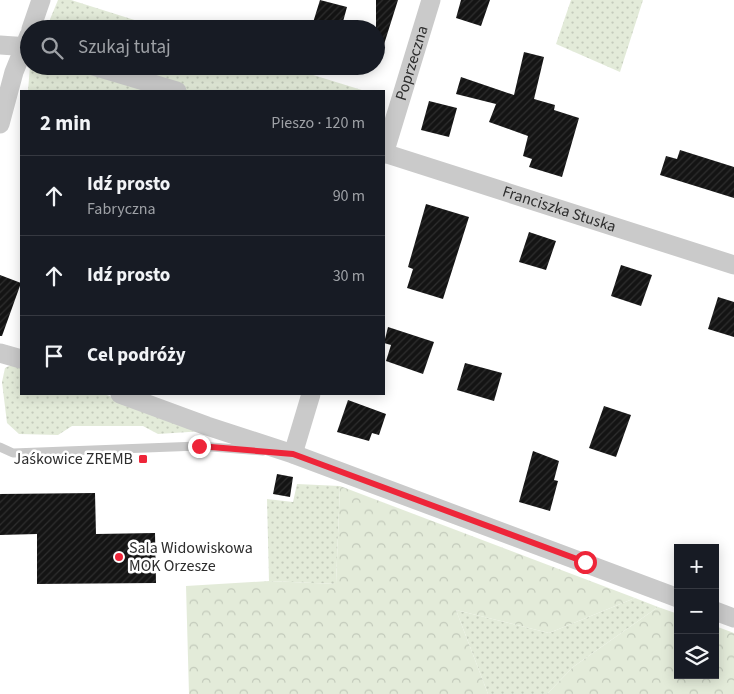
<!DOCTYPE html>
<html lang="pl">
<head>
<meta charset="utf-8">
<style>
	:root { --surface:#171b24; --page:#20242c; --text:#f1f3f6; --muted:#9ea1a6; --line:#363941 }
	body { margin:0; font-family:"Source Sans 3",sans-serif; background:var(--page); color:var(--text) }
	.controls { position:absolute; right:15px; bottom:15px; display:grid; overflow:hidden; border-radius:0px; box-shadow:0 2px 12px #0003 }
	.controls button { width:45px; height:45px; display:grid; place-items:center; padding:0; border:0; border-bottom:1px solid var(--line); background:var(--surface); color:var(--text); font:25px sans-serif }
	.stop { position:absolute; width:15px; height:15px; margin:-11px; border:4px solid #ee2539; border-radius:50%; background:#fff }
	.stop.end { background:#ee2539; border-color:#fff; box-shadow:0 1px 5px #0008 }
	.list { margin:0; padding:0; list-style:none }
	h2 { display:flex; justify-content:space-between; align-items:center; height:65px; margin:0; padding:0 20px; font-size:21px }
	h2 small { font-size:16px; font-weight:400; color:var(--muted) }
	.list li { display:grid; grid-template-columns:32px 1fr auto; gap:15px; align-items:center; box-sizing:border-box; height:80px; padding:0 20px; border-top:1px solid var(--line) }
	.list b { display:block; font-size:19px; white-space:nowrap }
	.list p { margin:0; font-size:16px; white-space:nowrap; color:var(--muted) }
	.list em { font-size:16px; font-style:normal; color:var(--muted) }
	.icon { flex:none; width:28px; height:28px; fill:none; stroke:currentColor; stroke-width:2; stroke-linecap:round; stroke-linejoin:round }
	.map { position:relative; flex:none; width:734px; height:694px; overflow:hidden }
	.search { position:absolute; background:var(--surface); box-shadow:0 2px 12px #0003; left:20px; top:20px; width:365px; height:55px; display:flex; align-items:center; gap:12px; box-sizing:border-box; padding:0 18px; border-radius:28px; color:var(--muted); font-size:19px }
	.panel { position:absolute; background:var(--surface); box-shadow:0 2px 12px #0003; left:20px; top:90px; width:365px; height:305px; border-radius:0px }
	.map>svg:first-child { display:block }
	.grass { fill:url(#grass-dots) }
	.forest { fill:url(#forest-crowns) }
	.building { fill:url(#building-hatch) }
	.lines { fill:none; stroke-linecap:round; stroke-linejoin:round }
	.service { stroke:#cacaca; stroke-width:9 }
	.minor { stroke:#cacaca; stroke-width:19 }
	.route { stroke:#ee2539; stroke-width:6 }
	.poi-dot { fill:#ee2539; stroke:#fff; stroke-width:2 }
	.labels { text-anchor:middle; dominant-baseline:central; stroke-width:5; stroke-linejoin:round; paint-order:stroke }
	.street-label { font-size:16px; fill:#2d2d2d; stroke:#fff }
	.poi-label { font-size:16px; fill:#2d2d2d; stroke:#fff; text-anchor:end }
</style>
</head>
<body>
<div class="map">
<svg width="734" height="694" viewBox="0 0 734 694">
	<defs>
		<pattern id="grass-dots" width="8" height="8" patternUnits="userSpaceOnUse" patternTransform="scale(1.25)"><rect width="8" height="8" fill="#e3ebd9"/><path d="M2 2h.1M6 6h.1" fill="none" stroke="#c3cabb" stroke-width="1.8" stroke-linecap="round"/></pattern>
		<pattern id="forest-crowns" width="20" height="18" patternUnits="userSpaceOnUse" patternTransform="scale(1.25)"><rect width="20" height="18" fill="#e3ebd9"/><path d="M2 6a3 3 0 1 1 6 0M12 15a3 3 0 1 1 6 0" fill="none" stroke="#c3cabb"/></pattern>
		<pattern id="building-hatch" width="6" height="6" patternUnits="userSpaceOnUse" patternTransform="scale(1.25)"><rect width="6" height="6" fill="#141414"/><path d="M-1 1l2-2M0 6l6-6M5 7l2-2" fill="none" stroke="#2e2e2e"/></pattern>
	</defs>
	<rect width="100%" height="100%" fill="#fff"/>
	<path class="grass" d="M58 0H71L163 29H46Z
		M571 0H643L620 72 556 44Z
		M30 66H284L365 91H28Z
		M21 364V394H104L204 431 158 434 143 426H72L58 435 19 434 7 423 2 382 5 368 11 365Z
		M297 484 340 486 336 584 269 581 267 499 293 502Z
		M635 598 658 607 573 667 547 694H488L456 610 549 633Z"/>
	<path class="forest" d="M340 486 635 598 549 633 456 610 488 694H189L186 586 269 581 336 584Z
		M658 607 678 614V675H715V626L734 633V694H547L573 667Z"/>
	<path class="building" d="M320 0 347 7 341 29H311Z
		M376 0H398L380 57 376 56Z
		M461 0H490L481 26 456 18Z
		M524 52 544 57 534 99 555 105 554 110 579 118 562 177 529 167 532 159 523 156 528 136 489 122 496 104 456 94 461 77 514 95Z
		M429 101 457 108 449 137 421 130Z
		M680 150 734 167V198L660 175 666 156 677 159Z
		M426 204 469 217 443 299 407 288 413 269 408 267Z
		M529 232 556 241 546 270 519 262Z
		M621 265 652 275 641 306 611 296Z
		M0 275 21 283 2 336H0Z
		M718 297 734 302V337L708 329Z
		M388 327 434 342 423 374 386 361 391 345 384 343Z
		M465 363 502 373 494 401 457 390Z
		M348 400 386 414 379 435 372 433 369 441 337 432Z
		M604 406 631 415 616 457 589 448Z
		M533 451 559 461 554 480 558 481 550 511 519 502Z
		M277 474 293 477 290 497 273 494Z
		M95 493 96 534 155 533 156 583 37 584V534L0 535V494Z"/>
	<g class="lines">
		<path class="service" d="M0 447 13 453 199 446 263 451"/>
		<g class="minor">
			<path d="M31 29 41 0"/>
			<path d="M0 45 29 47"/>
			<path d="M93 66 177 91"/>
			<path d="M0 124 14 72 29 35"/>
			<path id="s1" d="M384 153 734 265"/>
			<path id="s2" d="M384 154 431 0"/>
			<path d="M0 353 21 359"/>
			<path d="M120 394 207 426 293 454 678 598"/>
			<path d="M293 454 311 394"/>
			<path d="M715 611 734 618"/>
		</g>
	</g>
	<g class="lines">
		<path class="route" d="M199 446 293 454 585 562"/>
	</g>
	<g class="poi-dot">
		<rect x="138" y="454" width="10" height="10" rx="2.5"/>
		<circle cx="119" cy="557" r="5"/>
	</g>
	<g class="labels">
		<g class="street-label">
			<text stroke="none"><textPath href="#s2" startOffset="95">Poprzeczna</textPath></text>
			<text stroke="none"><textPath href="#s1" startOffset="184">Franciszka Stuska</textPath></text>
		</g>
		<g class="poi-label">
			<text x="133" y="459">Jaśkowice ZREMB</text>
			<text x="129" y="548" text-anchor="start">Sala Widowiskowa<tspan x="129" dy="18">MOK Orzesze</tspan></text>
		</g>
	</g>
</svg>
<div class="controls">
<button>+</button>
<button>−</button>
<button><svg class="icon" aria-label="layers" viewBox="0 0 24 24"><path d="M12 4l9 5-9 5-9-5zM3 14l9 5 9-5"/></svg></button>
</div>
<div class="stop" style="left:585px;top:562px"></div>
<div class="stop end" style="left:199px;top:446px"></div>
<div class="search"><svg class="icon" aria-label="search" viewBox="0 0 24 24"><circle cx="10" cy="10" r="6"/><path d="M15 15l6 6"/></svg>Szukaj tutaj</div>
<section class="panel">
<h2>2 min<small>Pieszo · 120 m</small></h2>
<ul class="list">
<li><svg class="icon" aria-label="ahead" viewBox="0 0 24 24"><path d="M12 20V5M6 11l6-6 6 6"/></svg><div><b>Idź prosto</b><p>Fabryczna</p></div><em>90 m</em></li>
<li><svg class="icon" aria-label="ahead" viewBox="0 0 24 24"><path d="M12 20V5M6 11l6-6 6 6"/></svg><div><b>Idź prosto</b></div><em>30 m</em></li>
<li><svg class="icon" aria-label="arrive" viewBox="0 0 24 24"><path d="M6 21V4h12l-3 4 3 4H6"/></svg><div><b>Cel podróży</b></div></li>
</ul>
</section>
</div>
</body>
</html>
